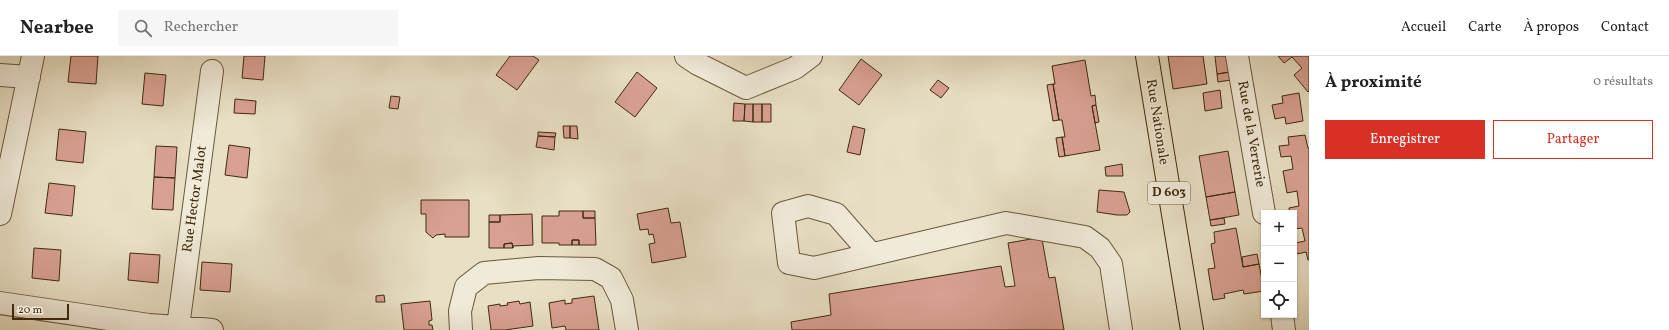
<!DOCTYPE html>
<html lang="fr">
<head>
<meta charset="utf-8">
<style>
	:root { --surface:#fff; --page:#f6f6f6; --text:#222; --muted:#767676; --line:#e0e0e0; --accent:#d93025 }
	body { margin:0; font-family:Vollkorn,serif; background:var(--page); color:var(--text) }
	.controls { position:absolute; right:12px; bottom:12px; display:grid; overflow:hidden; border-radius:0px; box-shadow:0 1px 3px #0004 }
	.controls button { width:36px; height:36px; display:grid; place-items:center; padding:0; border:0; border-bottom:1px solid var(--line); background:var(--surface); color:var(--text); font:20px sans-serif }
	.scale { position:absolute; left:12px; bottom:10px; width:57px; box-sizing:border-box; padding-left:4px; border:2px solid #402b0c; border-top:0; font-size:11px; line-height:14px; white-space:nowrap; color:#402b0c; -webkit-text-stroke:3px #f0ead9; paint-order:stroke }
	.list { margin:0; padding:0; list-style:none }
	h2 { display:flex; justify-content:space-between; align-items:center; height:52px; margin:0; padding:0 16px; font-size:17px }
	h2 small { font-size:13px; font-weight:400; color:var(--muted) }
	.actions { display:flex; gap:8px; padding:12px 16px }
	.actions a { flex:1; padding:9px 0; border:1px solid var(--accent); border-radius:0px; text-align:center; font-size:14px; color:var(--accent) }
	.actions .main { background:var(--accent); color:#fff }
	.icon { flex:none; width:22px; height:22px; fill:none; stroke:currentColor; stroke-width:2; stroke-linecap:round; stroke-linejoin:round }
	.map { position:relative; flex:none; width:1309px; height:274px; overflow:hidden }
	header { display:flex; align-items:center; gap:24px; box-sizing:border-box; height:56px; padding:0 20px; background:var(--surface); border-bottom:1px solid var(--line) }
	header strong { font-size:19px }
	nav { display:flex; gap:22px; margin-inline-start:auto; font-size:14px }
	.search { width:280px; height:36px; background:var(--page); display:flex; align-items:center; gap:10px; box-sizing:border-box; padding:0 14px; border-radius:0px; color:var(--muted); font-size:15px }
	main { display:flex }
	aside { flex:1; background:var(--surface) }
	.map>svg:first-child { display:block }
	.building { fill:#d8a092; stroke:#402b0c }
	.lines { fill:none; stroke-linecap:round; stroke-linejoin:round }
	.minor-casing { stroke:#6a583a; stroke-width:24 }
	.major-casing { stroke:#402b0c; stroke-width:24 }
	.minor { stroke:#f0ead9; stroke-width:22 }
	.major { stroke:#e8dfc4; stroke-width:22 }
	.labels { text-anchor:middle; dominant-baseline:central; stroke-width:3; stroke-linejoin:round; paint-order:stroke }
	.shield { fill:#f0ead9; stroke:#75644a; stroke-width:1 }
	.shield-label { font-size:13px; font-weight:bold; fill:#402b0c }
	.street-label { font-size:14px; fill:#402b0c; stroke:#f0ead9 }
</style>
</head>
<body>
<header>
<strong>Nearbee</strong>
<div class="search"><svg class="icon" aria-label="search" viewBox="0 0 24 24"><circle cx="10" cy="10" r="6"/><path d="M15 15l6 6"/></svg>Rechercher</div>
<nav><a>Accueil</a><a>Carte</a><a>À propos</a><a>Contact</a></nav>
</header>
<main>
<div class="map">
<svg width="1309" height="274" viewBox="0 0 1309 274">
	<rect width="100%" height="100%" fill="#e8dfc4"/>
	<filter id="stains"><feTurbulence type="fractalNoise" baseFrequency=".005" numOctaves="4"/><feColorMatrix values="0 0 0 0 .2 0 0 0 0 .09 0 0 0 0 .02 0 0 0 .5 -.17"/></filter>
	<radialGradient id="worn" r=".72"><stop offset=".6" stop-color="#630" stop-opacity="0"/><stop offset="1" stop-color="#630" stop-opacity=".3"/></radialGradient>
	<path class="building" d="M71 0H98L96 28 68 26Z
		M244 0H265L263 24 242 22Z
		M510 0H533L539 4 517 34 496 19Z
		M1168 0H1203L1207 28 1173 33Z
		M1215 0H1227L1230 16 1217 18Z
		M1278 0H1309V35L1308 36 1294 19 1302 12 1292 1 1284 7Z
		M861 3 882 19 859 49 839 34Z
		M1085 4 1091 40 1095 39 1096 49 1092 50 1100 94 1065 100 1062 81H1065L1062 64H1059L1053 28H1055L1052 10Z
		M637 16 657 32 635 61 615 46Z
		M1230 16 1231 24 1218 26 1217 18Z
		M145 17 166 19 163 50 142 48Z
		M938 24 949 32 941 42 930 34Z
		M1053 28 1059 64 1053 65 1047 29Z
		M1220 34 1222 52 1205 55 1203 37Z
		M1299 37 1303 65 1286 68 1285 61 1275 63 1272 49 1283 47 1282 40Z
		M391 40 400 41 398 53 389 52Z
		M235 43 256 45 255 58 234 57Z
		M734 47 745 48 744 65H733Z
		M745 48H753V66L744 65Z
		M753 48H762V66H753Z
		M762 48H771V66H762Z
		M1096 49 1099 66 1095 67 1092 50Z
		M563 70H570V82H564Z
		M570 70H577L578 83 570 82Z
		M853 70 865 73 860 99 847 96Z
		M59 73 86 76 83 107 56 104Z
		M538 76 556 77 555 81 538 80Z
		M1305 79 1308 92H1309V204H1308L1306 196 1297 198 1295 187 1305 185 1302 172 1294 173V157H1290L1289 152 1299 150 1297 135 1287 137 1283 115 1293 113 1291 100 1281 101 1279 90 1289 89 1288 81Z
		M538 80 555 81 554 94 536 91Z
		M1062 81 1065 100 1059 101 1056 82Z
		M229 89 250 92 247 122 225 119Z
		M156 90 177 91 175 122 154 121Z
		M1228 95 1235 136 1206 141 1199 100Z
		M1122 108 1123 120H1106L1105 111Z
		M154 121 175 122 173 154 152 153Z
		M49 127 75 130 72 160 45 157Z
		M1099 134 1124 136 1130 156 1127 159H1117L1097 156Z
		M1235 136 1239 159 1210 164 1206 141Z
		M421 144H469V181H445V178L436 179 433 182 426 176V158H421Z
		M668 152 671 167 680 166 686 201 652 207 649 188 655 187 653 178 649 179 648 173 640 174 637 158Z
		M559 155H583V162H595L596 189H579V184H572V189H559V187H542V160H559Z
		M583 155H595V162H583Z
		M532 158 533 189 513 190V192L512 187 504 188V192H489V166H500V159Z
		M489 159H500V166H489Z
		M1224 162 1225 168 1211 170 1210 164Z
		M1236 172 1243 211 1259 208 1264 235 1244 238 1243 234 1224 238 1225 242 1213 244 1208 213 1215 212 1211 188 1215 187 1214 176Z
		M1037 182 1042 183 1049 222 1055 221 1064 274H792L791 266 831 259 829 238 1001 210 1005 231 1015 230 1008 187Z
		M572 184H579V189H572Z
		M512 187 513 192H504V188Z
		M34 192 61 194 59 225 32 222Z
		M130 197 160 199 158 227 128 224Z
		M1257 198 1259 208 1243 211 1242 201Z
		M202 206 232 208 230 236 200 234Z
		M384 239 385 246H376V240Z
		M594 240 599 274H566L565 270 552 272 549 247 565 244V248L572 247V243Z
		M430 245 432 264 429 265V269H432L433 274H404L401 248Z
		M519 245 520 248 530 246 533 270 505 274H491L488 250 500 248V250L508 249 507 247Z"/>
	<g class="lines">
		<g class="minor-casing">
			<path id="minor" d="M686 0 698 8 746 32 795 12 811 0
				M1237 0 1264 157
				M0 19 29 21
				M0 158 33 0
				M871 198 836 158 808 150 783 157 789 207 814 212 1006 167 1085 181 1100 192 1111 208 1121 274
				M0 247 149 269 178 271 212 15
				M1282 259 1284 274
				M178 271 212 274
				M461 274 460 255 466 231 484 217 539 212 595 213 611 222 622 244 627 274"/>
		</g>
		<g class="major-casing">
			<path id="major" d="M1147 0 1192 274"/>
		</g>
		<use href="#minor" class="minor"/>
		<use href="#major" class="major"/>
	</g>
	<g class="labels">
		<rect class="shield" x="1148" y="126" width="42" height="22" rx="3"/>
		<g class="shield-label">
			<text x="1169" y="137">D 603</text>
		</g>
		<g class="street-label">
			<text transform="translate(1157 66) rotate(81)">Rue Nationale</text>
			<text transform="translate(1251 78) rotate(80)">Rue de la Verrerie</text>
			<text transform="translate(195 143) rotate(-82)">Rue Hector Malot</text>
		</g>
	</g>
	<rect width="100%" height="100%" filter="url(#stains)"/>
	<rect width="100%" height="100%" fill="url(#worn)"/>
</svg>
<div class="controls">
<button>+</button>
<button>−</button>
<button><svg class="icon" aria-label="locate" viewBox="0 0 24 24"><circle cx="12" cy="12" r="6"/><path d="M12 2v4M12 18v4M2 12h4M18 12h4"/></svg></button>
</div>
<div class="scale">20 m</div>
</div>
<aside>
<h2>À proximité<small>0 résultats</small></h2>
<ul class="list">
</ul>
<div class="actions"><a class="main">Enregistrer</a><a>Partager</a></div>
</aside>
</main>
</body>
</html>
